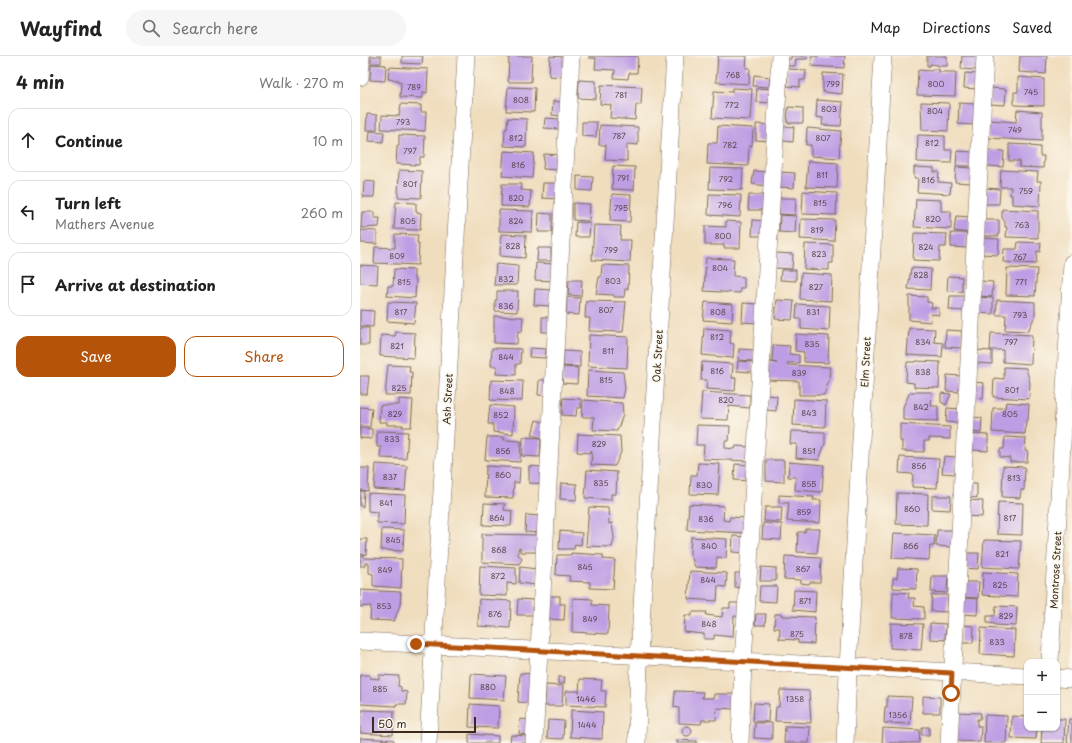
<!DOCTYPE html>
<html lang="en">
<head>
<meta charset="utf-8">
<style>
	:root { --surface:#fff; --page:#f6f6f6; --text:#222; --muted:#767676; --line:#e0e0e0; --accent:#b45309 }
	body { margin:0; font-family:"Playpen Sans",sans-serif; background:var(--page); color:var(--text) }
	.controls { position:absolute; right:12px; bottom:12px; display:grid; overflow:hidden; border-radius:8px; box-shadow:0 1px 3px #0004 }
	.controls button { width:36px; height:36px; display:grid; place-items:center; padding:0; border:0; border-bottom:1px solid var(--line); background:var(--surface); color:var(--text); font:20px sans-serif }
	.scale { position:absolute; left:12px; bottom:10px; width:104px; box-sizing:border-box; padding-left:4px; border:2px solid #3b2a1e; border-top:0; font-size:11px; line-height:14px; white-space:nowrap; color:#3b2a1e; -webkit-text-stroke:3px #fbf7ec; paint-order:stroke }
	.stop { position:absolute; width:12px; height:12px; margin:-9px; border:3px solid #b45309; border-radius:50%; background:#fff }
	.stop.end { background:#b45309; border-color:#fff; box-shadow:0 1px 4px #0008 }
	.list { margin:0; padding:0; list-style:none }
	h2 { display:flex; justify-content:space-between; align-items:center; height:52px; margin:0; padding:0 16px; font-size:17px }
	h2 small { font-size:13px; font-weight:400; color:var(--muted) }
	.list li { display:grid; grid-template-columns:26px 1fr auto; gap:12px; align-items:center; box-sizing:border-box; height:64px; margin:0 8px 8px; padding:0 8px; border:1px solid var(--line); border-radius:12px }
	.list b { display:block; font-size:15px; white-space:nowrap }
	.list p { margin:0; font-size:13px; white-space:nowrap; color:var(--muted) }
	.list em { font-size:13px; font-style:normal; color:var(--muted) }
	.actions { display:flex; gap:8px; padding:12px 16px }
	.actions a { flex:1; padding:9px 0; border:1px solid var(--accent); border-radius:12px; text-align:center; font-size:14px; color:var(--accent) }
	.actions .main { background:var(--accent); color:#fff }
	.icon { flex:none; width:22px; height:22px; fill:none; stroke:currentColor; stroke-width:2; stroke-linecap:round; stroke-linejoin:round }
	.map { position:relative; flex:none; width:712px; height:687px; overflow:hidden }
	header { display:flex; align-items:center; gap:24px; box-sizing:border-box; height:56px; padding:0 20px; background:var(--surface); border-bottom:1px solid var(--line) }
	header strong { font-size:19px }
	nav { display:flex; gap:22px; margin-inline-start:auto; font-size:14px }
	.search { width:280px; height:36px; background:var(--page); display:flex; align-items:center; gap:10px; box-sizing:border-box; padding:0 14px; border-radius:22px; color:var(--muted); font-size:15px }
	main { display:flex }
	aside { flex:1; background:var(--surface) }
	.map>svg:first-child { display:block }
	.building { fill:#bd9de4 }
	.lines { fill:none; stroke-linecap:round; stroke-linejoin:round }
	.minor-casing { stroke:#7a6956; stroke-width:18 }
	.minor { stroke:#fff; stroke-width:17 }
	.route { stroke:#b45309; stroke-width:5 }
	.labels { text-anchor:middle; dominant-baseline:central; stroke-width:3; stroke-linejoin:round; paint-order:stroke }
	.number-label { font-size:8px; fill:#5c4750 }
	.street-label { font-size:10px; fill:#3b2a1e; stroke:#fbf7ec }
</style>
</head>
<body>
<header>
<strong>Wayfind</strong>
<div class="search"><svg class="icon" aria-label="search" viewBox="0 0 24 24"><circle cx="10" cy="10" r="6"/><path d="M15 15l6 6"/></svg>Search here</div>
<nav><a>Map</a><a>Directions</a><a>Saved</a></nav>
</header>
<main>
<aside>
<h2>4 min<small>Walk · 270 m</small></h2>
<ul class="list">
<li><svg class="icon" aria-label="ahead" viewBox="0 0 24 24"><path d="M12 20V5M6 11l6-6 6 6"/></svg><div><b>Continue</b></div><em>10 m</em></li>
<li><svg class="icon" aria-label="left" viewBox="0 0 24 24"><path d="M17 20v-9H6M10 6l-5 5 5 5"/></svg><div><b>Turn left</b><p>Mathers Avenue</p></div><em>260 m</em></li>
<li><svg class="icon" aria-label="arrive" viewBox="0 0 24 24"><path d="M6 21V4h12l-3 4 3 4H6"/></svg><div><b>Arrive at destination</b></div></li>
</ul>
<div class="actions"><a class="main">Save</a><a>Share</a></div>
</aside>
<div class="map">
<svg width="712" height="687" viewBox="0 0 712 687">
	<rect width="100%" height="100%" fill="#fbf7ec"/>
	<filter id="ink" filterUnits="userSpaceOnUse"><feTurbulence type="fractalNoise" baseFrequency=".025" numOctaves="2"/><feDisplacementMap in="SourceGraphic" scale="8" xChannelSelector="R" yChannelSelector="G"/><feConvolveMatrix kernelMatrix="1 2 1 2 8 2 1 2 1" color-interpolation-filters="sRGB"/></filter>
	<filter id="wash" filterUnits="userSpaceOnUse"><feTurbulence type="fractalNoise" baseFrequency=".012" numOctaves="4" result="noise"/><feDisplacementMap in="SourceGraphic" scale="16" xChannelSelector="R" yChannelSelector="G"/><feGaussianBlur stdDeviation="0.9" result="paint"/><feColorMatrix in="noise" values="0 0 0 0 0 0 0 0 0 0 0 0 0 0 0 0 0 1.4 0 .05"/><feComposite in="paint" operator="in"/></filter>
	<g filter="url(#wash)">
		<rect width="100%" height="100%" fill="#f0ddbd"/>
		<g id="blocks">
			<path class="building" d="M11 0H21V7H11Z
				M42 0H63L62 8 42 7Z
				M149 0H172L171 26H148Z
				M190 0 206 1 205 21 189 20Z
				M229 0H278L277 17H269L268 23 254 22 255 14 235 13 236 2H229Z
				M358 0H387L386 12H390L389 28 356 26Z
				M431 0H447V3H436L435 10H427L428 3H431Z
				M452 0H485L484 12 451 10Z
				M567 0H587V10H578V9L570 8V10H567Z
				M602 0H618V14L601 13Z
				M660 0H687L686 18 659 16Z
				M11 8 26 9 25 25 10 24Z
				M29 11 68 13 67 37 63 36V42L40 41 41 26H38L39 24 28 23Z
				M427 13 446 14 445 24H440V31L427 30Z
				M572 13H579V16H596L595 40 557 39 558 14 572 15Z
				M463 17 483 18 482 38 463 36Z
				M605 17 618 18 617 33 604 32Z
				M394 19 410 21 409 31 393 30Z
				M658 21 684 23V50L654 49V36H658Z
				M219 24 236 25V43L218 42Z
				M241 29 282 31 281 49H276L275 64 250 62 251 49 240 48Z
				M148 31 175 32 174 56 146 55Z
				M372 32 392 33 390 64 352 62 354 35 372 36Z
				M397 32 413 33 412 47 396 46Z
				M630 32 646 33 645 49 629 48Z
				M457 44 483 46 481 70 462 69 463 62 456 61Z
				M193 45 203 46 202 60 192 59Z
				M561 46 589 47 588 75 562 74Z
				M599 47 615 48 614 69 598 68Z
				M41 48 61 49V56H66L65 75 21 73 22 59 39 60Z
				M428 51 443 52V67H427Z
				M657 54 682 56V85L628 82 629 64 656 66Z
				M7 58 17 59V74H6Z
				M148 62 167 63 166 91 144 90 145 73H147Z
				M185 62 201 63 200 73 184 72Z
				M222 66H237L236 81 222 80Z
				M396 68 411 69 410 85 396 84Z
				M240 69 278 71V89L267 88V105L245 104 246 89H239Z
				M358 70 393 72 392 90H389L388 110 347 108 348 87H357Z
				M424 70 434 71 433 86 423 85Z
				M447 72 481 75 479 102 451 100V89H446Z
				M10 75 24 76 23 86 9 85Z
				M39 79 65 80 64 101H60L59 109 36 108 37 90H39Z
				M558 79 585 80V94H592L591 107 557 106Z
				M649 88 671 89 670 90 680 91V100H684L683 112 659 111 660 105H649Z
				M628 94 644 95 643 111 627 110Z
				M144 95 174 97 172 122 142 120Z
				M597 95 614 96 613 110H596Z
				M184 98 202 99 201 114 183 113Z
				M448 105 478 107 477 132 446 131Z
				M253 110 275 111 274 134 252 133Z
				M554 111 574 112V116H579L578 126 591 127 590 138 557 136 558 122H554Z
				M596 111 612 112 611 127 595 126Z
				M350 112 383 113 382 134 349 133Z
				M39 114 62 115 61 142 38 141Z
				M641 114 678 116 677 125H681L680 150 652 148V139H650L651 131H640Z
				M394 115 409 116 407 130 392 128Z
				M420 116 435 117 434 132 419 131Z
				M217 120 233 121 232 135 217 134Z
				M4 125 15 126 14 141H3Z
				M183 127H200L199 143 182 142Z
				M142 128H162L161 134 171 135 170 151 141 150Z
				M624 132 640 133 639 148H623Z
				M443 135 477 137 476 159 442 158Z
				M252 138 271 139 270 166 250 165Z
				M349 138 381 139 380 161 348 159Z
				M389 139H407V154H388Z
				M420 142H436L435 159 419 158Z
				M556 143 581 144V155H591V173L554 171Z
				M36 146 56 147V156L61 157 60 174 34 173Z
				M213 147 230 148 229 165 213 164Z
				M642 153 678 155V182L646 181 647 171H645V166L642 162Z
				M139 154 173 155 172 176 139 175Z
				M2 156H14V162H20L19 171 1 172Z
				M179 157 192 158V176H178Z
				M420 159 436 160 435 177 419 176Z
				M596 160 610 161 609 177 594 175Z
				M441 163 475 164 474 185 440 183Z
				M393 164 407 165V180H392Z
				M623 164H639V180H623Z
				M366 165 381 166 380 192H364V189H345V170L366 171Z
				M216 166 230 167 229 181H215Z
				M234 169 261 170 260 184H271L270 206 232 204Z
				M1 174 17 175V188L1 187Z
				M554 177 587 178 586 191H580L579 205 553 204Z
				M591 177H607L606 192 591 191Z
				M35 178 58 179 57 187H59L58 209 14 207 15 191 35 192Z
				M141 178 166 179 165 202 140 200Z
				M623 182 639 183 638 199 622 198Z
				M658 186 681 187 680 196 677 195 676 208 643 206 644 193H657Z
				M445 188 473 189V207H469V214L444 213Z
				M178 192H191V205H177Z
				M416 197 433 198 432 213 415 212Z
				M346 202 374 203 373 220 384 221V232H380V237L344 235Z
				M176 207 195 208 194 225 175 224Z
				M136 208 158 210 157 229H134Z
				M0 209 18 210 17 228 0 227Z
				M242 209 269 210 268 233H265L264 241H254V239L236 238 239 221H241Z
				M551 212 571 213 570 234 548 233Z
				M647 212 677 213 675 240 646 239Z
				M34 213 54 214V223H56L55 242 27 240 28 230H33Z
				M421 214H436V225L420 224Z
				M441 217 472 219 471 245 440 243Z
				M588 220 602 221V236L587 235Z
				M209 224H222L221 240 208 239Z
				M619 225 633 226 632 241 618 240Z
				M175 233 192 234 191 250 174 249Z
				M137 235H158L157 256 135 255V244H137Z
				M549 240 567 241V246L572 247 571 252H579V259L571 258 570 266 549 264Z
				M590 240H606L605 255 589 254Z
				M207 241 220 242 219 259 206 258Z
				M617 241 633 242V258L617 257Z
				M417 244 434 245 432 264 415 263Z
				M637 244 675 246V260L668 275 645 274 646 259H636Z
				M226 245 266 246 263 276 229 275 230 262H225Z
				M28 246 56 247 54 267 27 265Z
				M345 246 373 248 372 266 343 264Z
				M383 247 398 248 397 267 382 266Z
				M437 248 470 250 469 275 441 273V263H436Z
				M0 254 14 255 13 271 0 270Z
				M134 260 163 261 162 276 158 275 157 288 134 287Z
				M182 261H191V276H182Z
				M0 272H9V289H0Z
				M344 272 371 274 370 287 374 288 373 302 342 299Z
				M549 272 575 273 574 286 583 287 582 301 547 299Z
				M586 274 602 275 601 292 585 291Z
				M36 276 55 277 54 302 20 300 21 279 35 280Z
				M631 277 672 279 671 308 643 306V294H630Z
				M436 278 469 280 468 307 444 306V296L435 295Z
				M229 279 268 281 267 312 228 310Z
				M413 289 430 290 429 298 439 299V307H427V309L470 311 469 325 464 339H439V325L408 324 409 306 417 307 412 306Z
				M132 292 161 293 160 308H156V319L136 318 137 310H131Z
				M170 292 186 293 185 302 169 301Z
				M379 293 394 294V305L378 304Z
				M616 294 632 295V308L616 307Z
				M204 295 220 296V311L203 310Z
				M378 305 393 306 392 316 377 315Z
				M556 305 580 306 579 332 554 331V327L546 326 547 306H556Z
				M342 306 373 308 372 322H376L375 335 346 333 347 324H341Z
				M28 309 50 310 49 316H52L51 339H25Z
				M203 311 218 312 217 328 202 327Z
				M644 311 666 312 670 327 669 343 633 341 634 322 644 323Z
				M228 314 263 316 265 332 263 342 227 340Z
				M587 319 602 320 601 336 586 335Z
				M0 320H9L7 338H0Z
				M131 324 163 325 162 345 130 344Z
				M179 324H189V340L178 339Z
				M614 326 624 327 623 343 613 342Z
				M342 336 390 339V352L369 350 368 364 340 363Z
				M550 336H572L571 350H578V365L543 364V351Z
				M581 337 591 338 586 349 581 346Z
				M407 339 417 340 416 355 406 354Z
				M203 342 221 343V352H217L216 360 202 359Z
				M39 343 53 344 51 371H42L43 369H27V366H19L20 349H39Z
				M434 343 466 345 465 371 433 369Z
				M223 344 262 347 263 359 257 375 233 374 234 361H222Z
				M646 346 669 348 668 364H666L665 378 632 376 633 352H645Z
				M130 349 154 351 153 378 133 376V368H128Z
				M0 351 12 352 10 371 0 370Z
				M587 352 601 353 600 367 586 366Z
				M613 361 622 362 621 377 612 376Z
				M176 364 186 367 182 382 172 379Z
				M540 368 590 371V383L569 382V385H564V396L542 395V385H540Z
				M337 369 370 370 369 385H365V392L375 393 376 390 391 391 390 405 343 403 344 389H336Z
				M0 372 12 373V383L0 382Z
				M17 375 48 376 46 403 20 402 21 391H17Z
				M431 375 465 376V388L459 404 436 402 437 388H430Z
				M218 378 260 380 261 396 255 410 231 409 232 395H230V397L217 396Z
				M613 378 628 379V395L612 394Z
				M127 381H144V384L161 385 160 406 125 404Z
				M163 381 181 382 180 401 162 400Z
				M645 381 666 382 665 395H668L667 406H650V402L640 401V393H644Z
				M584 400 596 401 595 418 582 417Z
				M540 401 579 403 577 432 552 431 553 418 539 417Z
				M406 404H424V426L406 425Z
				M429 406 464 409 462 436 435 434 436 421H428Z
				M338 407 360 408 358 439 330 438 331 419H337Z
				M16 408 47 410 45 435 14 433Z
				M375 408 390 409 389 425 374 424Z
				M126 410 160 412 159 427 154 426 153 442 125 441Z
				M169 410 185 411 184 428 169 427Z
				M643 410 665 411 664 434H661L660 442 642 441Z
				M0 412H9L8 435 0 434Z
				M227 414 257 416 256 438H251V444L225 442Z
				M201 427 217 428 216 444 200 443Z
				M608 428H617V442L608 441Z
				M0 435H4L3 451 0 450Z
				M8 437 45 439 44 468 17 467V456L8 455Z
				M537 437 568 438 567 469 536 468Z
				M419 439 454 441 453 444H461L460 467 427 465 429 447H419Z
				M572 440H591L590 454 572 453Z
				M607 444 623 445 622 461 606 460Z
				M638 446 663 447 662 479 637 478Z
				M124 447 145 448 144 454 152 455 151 470 123 469Z
				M329 448 364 450 363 464 369 465 370 461 387 462V477L327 474Z
				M229 451 248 452 249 468 252 467 254 482 252 491 226 490Z
				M405 451H422L421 466 404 465Z
				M166 459 182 460 181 477 165 476Z
				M403 467 422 468 421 484 402 483Z
				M22 473 44 474 43 495 21 494Z
				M445 473H460L457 497 437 496 438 476H445Z
				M577 474H593L592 491 576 490Z
				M200 475 222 477 221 489 215 488 214 493H199Z
				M534 477 575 479 574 490H570L569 504 532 502Z
				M122 478 179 479 178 496H160V492H158V498L162 503 159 508 122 506Z
				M373 480 387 481 386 497 372 496Z
				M331 481 367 483 366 502 357 501 356 512 335 511 330 497Z
				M0 483H7L6 499 0 498Z
				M624 484 661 485 659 513 622 511Z
				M211 497 243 499V503L255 504 253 533 230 532V526L209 525 210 520 196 519 197 499H211Z
				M603 497H619L618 513 602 512Z
				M0 500H4V502L42 503 41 532 13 530V518L9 517V507H5V510H0Z
				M425 500 461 502 460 526H450L449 528 441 527V524L424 523Z
				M120 510 156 512V528L147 527V540L119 539Z
				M160 511 177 513 176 529 159 527Z
				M401 511 416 512V525H400Z
				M538 512 557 513 556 533 533 532V522H537Z
				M330 515 367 517 366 531 358 530 357 545 328 543Z
				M623 516 658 518 657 541 622 539Z
				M375 517H387V532L375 531Z
				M572 520H588L587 537 571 536Z
				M603 526H619L618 542 602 541Z
				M400 530H417L416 546 399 545Z
				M0 534 41 536 40 549 34 565 10 564 11 550 0 551Z
				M434 534 456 535 455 556 433 554Z
				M533 536 549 537 548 542H555L554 550 564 551V563L532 562Z
				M572 539H588L587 556 571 555Z
				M190 540H200V548H205L204 564 189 563Z
				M213 542 232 543V549L249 550 248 578 212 576Z
				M602 542 618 543 617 559 602 558Z
				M119 543 151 545 150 572 118 570Z
				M158 543 174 544V559H157Z
				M370 547H383L382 561 374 560 373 581 354 579V583H344V578L324 576 325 559 332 560V556H347L346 559 362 561 363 552H370Z
				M636 550 657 551 656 570 635 569V568L627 567V560H635Z
				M396 558H406L405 569H395Z
				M415 558H422V560L455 561 454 588 438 587V584L419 583 420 572H414Z
				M531 567 563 568 561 594 530 592Z
				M570 567 586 568 585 584 570 583Z
				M601 569 614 570 613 587H600Z
				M621 572 655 574 654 600 620 598Z
				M160 617 174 618 172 647 158 646Z
				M111 618 146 620 144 644 110 642Z
				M0 619H10V622L19 623V619L39 620 38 630 41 631V635L47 636 46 648H36V650L0 648Z
				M198 621H205L204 628H198Z
				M220 623 242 624 241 635H246L245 651 206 649V635H218L219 637Z
				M186 629 203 630 202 650H185Z
				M420 634 449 635 451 667 415 665 416 651H419Z
				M315 635 343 636 342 642H354V638H375L374 653 357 652 356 664H342L341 668 319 667V652L314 651Z
				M527 640 552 641 550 668 524 667 525 651H527Z
				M563 640 580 641V657H563Z
				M394 647 409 648 408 666 393 665Z
				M110 648 139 650 138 672 109 671Z
				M2 654 34 655 33 679 0 677V662H1Z
				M211 654 243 656 242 683 210 681Z
				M596 656 621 657 620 663H617V670H621L620 686 595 685Z
				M625 659 647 660 646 687H624Z
				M652 660 667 661V672H677L676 683 651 682Z
				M160 663 170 664 169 679 159 678Z
				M697 663H705L704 687H681L682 672H697Z
				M709 663H712V687H707Z
				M188 664 204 665 203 683 187 682Z
				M395 667H412V683L394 682Z
				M322 675a5 5 0 1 1 10 0a5 5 0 1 1-10 0Z
				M425 670 450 671 449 687H424Z
				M562 671H569V679H562Z
				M523 672 560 674 559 687H522Z
				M109 678 138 680V687H109Z
				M151 679 167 680V687H150Z
				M0 682 34 684V687H0Z
				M317 684 337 685V687H317Z"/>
		</g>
	</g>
	<g filter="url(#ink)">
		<use href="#blocks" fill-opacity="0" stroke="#7a6956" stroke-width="1"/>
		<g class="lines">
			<g class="minor-casing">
				<path id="minor" d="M0 21 1 0
					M0 585 667 620
					M690 606 712 207
					M697 622 712 623
					M68 687 106 0
					M174 687 211 0
					M277 687 279 601 315 0
					M380 687 383 606 420 0
					M485 687 489 593 523 0
					M589 687 625 0"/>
			</g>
			<use href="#minor" class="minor"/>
		</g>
	</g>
	<g class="lines" filter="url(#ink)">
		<path class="route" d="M56 588 592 617 591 637"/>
	</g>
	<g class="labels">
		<g class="number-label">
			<text x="373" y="19">768</text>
			<text x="473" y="28">799</text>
			<text x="576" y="28">800</text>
			<text x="54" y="31">789</text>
			<text x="671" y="36">745</text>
			<text x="261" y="39">781</text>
			<text x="161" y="44">808</text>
			<text x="372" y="49">772</text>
			<text x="469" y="53">803</text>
			<text x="575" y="55">804</text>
			<text x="43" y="66">793</text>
			<text x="655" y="74">749</text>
			<text x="259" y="80">787</text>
			<text x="156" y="82">812</text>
			<text x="463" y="82">807</text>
			<text x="572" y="87">812</text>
			<text x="370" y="89">782</text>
			<text x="50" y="95">797</text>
			<text x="158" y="109">816</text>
			<text x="462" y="119">811</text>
			<text x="263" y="122">791</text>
			<text x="366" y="123">792</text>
			<text x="568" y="124">816</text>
			<text x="50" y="128">801</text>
			<text x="666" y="135">759</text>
			<text x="156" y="142">820</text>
			<text x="460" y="147">815</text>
			<text x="365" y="149">796</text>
			<text x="261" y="152">795</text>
			<text x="573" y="163">820</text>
			<text x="48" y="165">805</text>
			<text x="156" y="165">824</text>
			<text x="662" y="169">763</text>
			<text x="457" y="174">819</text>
			<text x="363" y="180">800</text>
			<text x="153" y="190">828</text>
			<text x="566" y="191">824</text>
			<text x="251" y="194">799</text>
			<text x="459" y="198">823</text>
			<text x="37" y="200">809</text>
			<text x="660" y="201">767</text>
			<text x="360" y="212">804</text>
			<text x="561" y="219">828</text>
			<text x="146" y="223">832</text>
			<text x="253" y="225">803</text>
			<text x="44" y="226">815</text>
			<text x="661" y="226">771</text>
			<text x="456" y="231">827</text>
			<text x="146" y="250">836</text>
			<text x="246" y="254">807</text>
			<text x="41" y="256">817</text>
			<text x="358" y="256">808</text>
			<text x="453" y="256">831</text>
			<text x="660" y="259">793</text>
			<text x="357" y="281">812</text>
			<text x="563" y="286">834</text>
			<text x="651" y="286">797</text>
			<text x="452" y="288">835</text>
			<text x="37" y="290">821</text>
			<text x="248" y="295">811</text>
			<text x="146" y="301">844</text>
			<text x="357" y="315">816</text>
			<text x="563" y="316">838</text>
			<text x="439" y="317">839</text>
			<text x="246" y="324">815</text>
			<text x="39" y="332">825</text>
			<text x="652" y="334">801</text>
			<text x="147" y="335">848</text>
			<text x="366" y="344">820</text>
			<text x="561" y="351">842</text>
			<text x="449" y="357">843</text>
			<text x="35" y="358">829</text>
			<text x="650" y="358">805</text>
			<text x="141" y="359">852</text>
			<text x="32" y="383">833</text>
			<text x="239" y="388">829</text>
			<text x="143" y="395">856</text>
			<text x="449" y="395">851</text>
			<text x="559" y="410">856</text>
			<text x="143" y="419">860</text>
			<text x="30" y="421">837</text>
			<text x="654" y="422">813</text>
			<text x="241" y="427">835</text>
			<text x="449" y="428">855</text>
			<text x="344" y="429">830</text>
			<text x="26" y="447">841</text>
			<text x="552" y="453">860</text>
			<text x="444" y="456">859</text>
			<text x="137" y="462">864</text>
			<text x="650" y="462">817</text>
			<text x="346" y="463">836</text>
			<text x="33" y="484">845</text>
			<text x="349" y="490">840</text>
			<text x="551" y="490">866</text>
			<text x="139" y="494">868</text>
			<text x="642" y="498">821</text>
			<text x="225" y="511">845</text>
			<text x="443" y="513">867</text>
			<text x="25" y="514">849</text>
			<text x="138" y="520">872</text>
			<text x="348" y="524">844</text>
			<text x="640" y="529">825</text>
			<text x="445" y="545">871</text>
			<text x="24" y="550">853</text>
			<text x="135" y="558">876</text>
			<text x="646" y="560">829</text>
			<text x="230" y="563">849</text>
			<text x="349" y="568">848</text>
			<text x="437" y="578">875</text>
			<text x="546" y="580">878</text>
			<text x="637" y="586">833</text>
			<text x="128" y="631">880</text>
			<text x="20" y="633">885</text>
			<text x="226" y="643">1446</text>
			<text x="435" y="643">1358</text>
			<text x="538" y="659">1356</text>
			<text x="227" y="669">1444</text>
		</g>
		<g class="street-label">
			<text transform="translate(297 300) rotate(-87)">Oak Street</text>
			<text transform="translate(505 306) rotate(-87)">Elm Street</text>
			<text transform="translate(87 343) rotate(-87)">Ash Street</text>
			<text transform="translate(695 514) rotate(-87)">Montrose Street</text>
		</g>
	</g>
</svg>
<div class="controls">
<button>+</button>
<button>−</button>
</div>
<div class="scale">50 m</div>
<div class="stop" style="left:591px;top:637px"></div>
<div class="stop end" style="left:56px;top:588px"></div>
</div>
</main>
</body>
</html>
